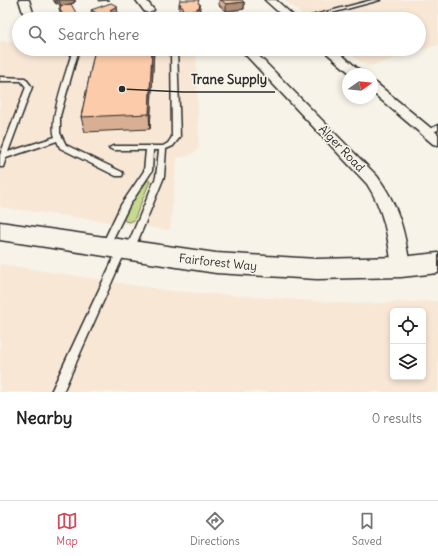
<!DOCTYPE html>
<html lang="en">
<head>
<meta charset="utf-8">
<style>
	:root { --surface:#fff; --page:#f6f6f6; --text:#222; --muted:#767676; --line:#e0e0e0; --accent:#d1495b }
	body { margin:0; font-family:Delius,sans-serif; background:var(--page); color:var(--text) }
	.controls { position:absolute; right:12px; bottom:12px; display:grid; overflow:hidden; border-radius:6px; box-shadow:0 2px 6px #0003 }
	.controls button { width:36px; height:36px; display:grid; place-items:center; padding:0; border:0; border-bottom:1px solid var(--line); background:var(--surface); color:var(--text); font:20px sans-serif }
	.compass { position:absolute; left:342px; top:68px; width:36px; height:36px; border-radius:50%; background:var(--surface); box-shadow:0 2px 6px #0003; rotate:76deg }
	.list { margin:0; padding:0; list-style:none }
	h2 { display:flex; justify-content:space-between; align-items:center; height:52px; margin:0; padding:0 16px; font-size:17px }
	h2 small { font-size:13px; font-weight:400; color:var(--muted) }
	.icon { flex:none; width:22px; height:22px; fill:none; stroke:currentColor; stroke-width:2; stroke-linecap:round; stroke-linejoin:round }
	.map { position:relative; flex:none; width:438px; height:392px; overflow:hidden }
	.search { position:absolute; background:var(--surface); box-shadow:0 2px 6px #0003; left:12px; right:12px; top:12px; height:44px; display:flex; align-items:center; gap:10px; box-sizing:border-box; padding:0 14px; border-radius:22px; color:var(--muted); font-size:15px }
	.sheet { height:108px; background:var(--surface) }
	nav { display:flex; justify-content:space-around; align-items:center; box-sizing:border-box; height:56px; border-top:1px solid var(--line); background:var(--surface); font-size:11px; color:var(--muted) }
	nav a { display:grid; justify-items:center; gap:2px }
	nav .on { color:var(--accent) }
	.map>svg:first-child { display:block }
	.built { fill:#f8e7d5; fill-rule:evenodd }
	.green { fill:#c6d98d; stroke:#78825c }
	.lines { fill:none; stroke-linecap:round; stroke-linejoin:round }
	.lane-casing { stroke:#2b2b2b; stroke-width:3 }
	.street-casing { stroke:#2b2b2b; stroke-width:3 }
	.secondary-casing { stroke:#2b2b2b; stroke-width:3 }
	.lane { fill:#f7f3e8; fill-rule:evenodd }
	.street { fill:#f7f3e8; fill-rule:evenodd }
	.secondary { fill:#f7f3e8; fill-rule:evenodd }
	.wall { fill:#d8af92; stroke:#2b2b2b }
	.shaded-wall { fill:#b08e77; stroke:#2b2b2b }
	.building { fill:#fbcbaa; stroke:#2b2b2b }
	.labels { text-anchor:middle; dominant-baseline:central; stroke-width:3.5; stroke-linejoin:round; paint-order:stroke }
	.street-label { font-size:12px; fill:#2b2b2b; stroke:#f7f3e8 }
	.leader { fill:none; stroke:#2b2b2b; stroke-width:1.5 }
	.callout-dot { fill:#2b2b2b; stroke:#f7f3e8; stroke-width:1.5 }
	.callout-label { font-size:13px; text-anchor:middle; font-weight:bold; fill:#2b2b2b; stroke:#f7f3e8; stroke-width:3.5; stroke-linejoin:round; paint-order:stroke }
</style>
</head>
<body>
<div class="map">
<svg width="438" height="392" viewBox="0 0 438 392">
	<rect width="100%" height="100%" fill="#f7f3e8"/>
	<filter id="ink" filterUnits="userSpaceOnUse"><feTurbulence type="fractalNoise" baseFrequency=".025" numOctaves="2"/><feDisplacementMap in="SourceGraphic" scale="8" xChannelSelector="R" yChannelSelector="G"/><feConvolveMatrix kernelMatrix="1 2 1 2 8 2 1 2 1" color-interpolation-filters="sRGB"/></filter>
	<g filter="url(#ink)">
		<path class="built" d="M284 0H438V45L367 67 345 49H419V19H308Z
			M0 41H19V49H196L199 148 191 155 177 158 170 230 0 207Z
			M0 264 170 291 357 304 438 301V392H0ZM393 311H423V377H393Z"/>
		<path class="green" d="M148 180 150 181 134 220 130 222 125 221 123 218 129 205Z"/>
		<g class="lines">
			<g class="lane-casing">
				<path id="lane" d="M372 0H380L309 19H300Z
					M73 49H79L60 116V133L66 145 122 172 123 174 122 176H116L60 148 57 141 6 158 3 167H0V155L26 87 21 81H0V77L25 78 32 87 8 152 55 137C48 120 68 68 73 49Z
					M171 49H177L180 137 173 146 166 149 164 177 134 250 133 252 130 253 127 252 126 250 63 392H51L118 249 119 247 122 246 125 247 126 249 156 177 159 150H153L152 171 129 206 108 249 105 250 102 249 101 247 121 205 144 171 146 150H113L109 148 113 146H163L168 143 172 137Z
					M438 125V130L427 134 424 132Z"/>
			</g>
			<g class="street-casing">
				<path id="street" d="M19 0H29L35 19H25Z
					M136 0H146L154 10 149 13 145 12Z
					M265 0H276L297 19H286Z
					M240 49H252L377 176C399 206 405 232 410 267L407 272 401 274 395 272 392 267C388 237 384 210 367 184Z
					M322 49H335L364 74H351Z
					M372 82 376 83 438 134V145L433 144 372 92Z"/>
			</g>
			<g class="secondary-casing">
				<path id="secondary" d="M0 222 216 253 317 259 401 257 438 253V273L401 277 317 279 216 273 0 240Z"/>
			</g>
			<use href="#lane" class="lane"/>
			<use href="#street" class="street"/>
			<use href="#secondary" class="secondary"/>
		</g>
		<path class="wall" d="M53 0H75L76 1H74V3L66 5 79 18 61 16 59 8H61L60 6 58 3 56 4Z
			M219 0H242L244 2V9L226 11 219 5Z
			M179 4H200V15H198L197 18H183L182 14H181L180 11H179Z
			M91 10 118 14H117L120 18V19H96L93 17Z
			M95 49H154L150 129 85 132 81 117Z"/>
		<path class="shaded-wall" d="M55 0H57L58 3 56 4Z
			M59 0H75L76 1H74V3L61 6Z
			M98 0H110L98 1Z
			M244 2V9L226 11V4Z
			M200 4V15L199 8Z
			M117 6 118 14 111 17 110 10Z
			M197 8 198 15 197 18Z
			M152 49H154L150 129 149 114Z"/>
		<path class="building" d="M180 0H199L198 3 200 4 199 8H197V11L182 10 183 7H180L181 4H179Z
			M221 0H242L244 2 226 4Z
			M111 3 117 6 110 10 120 16H118L120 18 117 19H108L91 10Z
			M71 4 79 18 74 19H54L53 18 63 15 59 8H61L60 6Z
			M95 49H152L149 114 81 117Z"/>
	</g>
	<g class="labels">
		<g class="street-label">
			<text transform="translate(342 148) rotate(46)">Alger Road</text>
			<text transform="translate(218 262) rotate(6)">Fairforest Way</text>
		</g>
	</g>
	<path class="leader" d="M122 89L183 92H275"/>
	<circle class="callout-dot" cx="122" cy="89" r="4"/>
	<g class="callout-label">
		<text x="229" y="84">Trane Supply</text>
	</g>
</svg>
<div class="controls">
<button><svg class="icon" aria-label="locate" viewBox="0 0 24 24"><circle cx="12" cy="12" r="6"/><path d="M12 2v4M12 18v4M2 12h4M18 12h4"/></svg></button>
<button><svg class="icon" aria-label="layers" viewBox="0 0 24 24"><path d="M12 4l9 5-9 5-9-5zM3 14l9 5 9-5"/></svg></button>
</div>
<svg class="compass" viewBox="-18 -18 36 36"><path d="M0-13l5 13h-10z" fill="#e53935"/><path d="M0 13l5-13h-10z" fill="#767676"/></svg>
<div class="search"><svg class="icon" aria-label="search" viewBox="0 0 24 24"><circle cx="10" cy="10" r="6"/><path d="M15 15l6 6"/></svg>Search here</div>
</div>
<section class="sheet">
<h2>Nearby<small>0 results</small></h2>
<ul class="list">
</ul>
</section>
<nav>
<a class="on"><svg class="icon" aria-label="map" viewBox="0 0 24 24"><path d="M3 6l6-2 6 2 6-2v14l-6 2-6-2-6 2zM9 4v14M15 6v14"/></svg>Map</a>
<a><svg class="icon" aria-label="directions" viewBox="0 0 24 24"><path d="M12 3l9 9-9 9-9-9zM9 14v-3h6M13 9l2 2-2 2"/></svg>Directions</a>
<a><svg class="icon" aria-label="saved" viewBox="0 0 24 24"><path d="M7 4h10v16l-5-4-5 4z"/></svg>Saved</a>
</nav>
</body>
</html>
